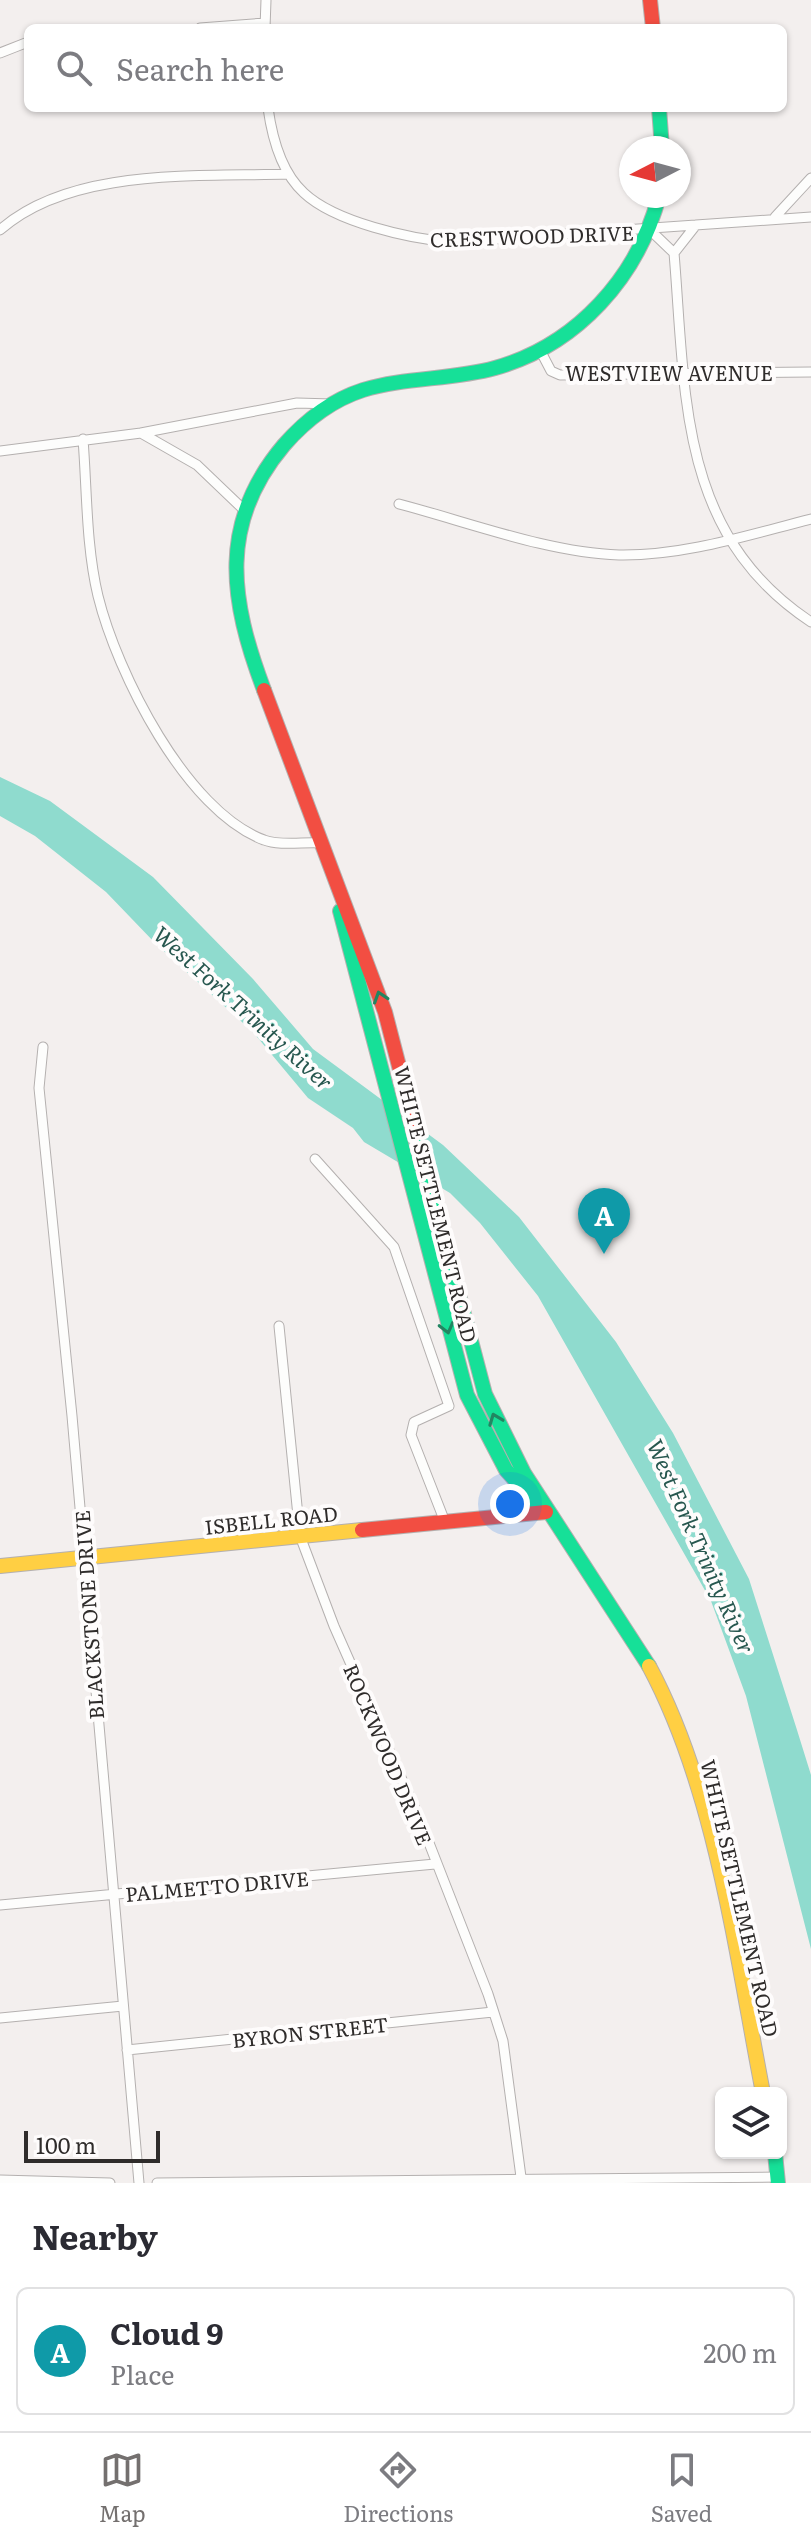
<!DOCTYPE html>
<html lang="en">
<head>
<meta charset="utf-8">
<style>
	:root { --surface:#fff; --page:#f2f2f3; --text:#2b2b33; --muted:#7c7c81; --line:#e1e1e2; --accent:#74706f }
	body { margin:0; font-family:Literata,serif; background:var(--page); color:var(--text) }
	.controls { position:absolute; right:24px; bottom:24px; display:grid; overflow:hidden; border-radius:12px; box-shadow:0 2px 6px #0004 }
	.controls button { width:72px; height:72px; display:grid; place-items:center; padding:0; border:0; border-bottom:2px solid var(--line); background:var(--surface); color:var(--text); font:40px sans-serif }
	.compass { position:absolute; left:619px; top:136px; width:72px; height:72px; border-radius:50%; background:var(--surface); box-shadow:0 2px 6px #0004; rotate:264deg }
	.scale { position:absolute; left:24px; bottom:20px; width:136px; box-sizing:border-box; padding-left:8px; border:4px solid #2f2c2b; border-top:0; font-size:22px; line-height:28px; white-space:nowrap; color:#2f2c2b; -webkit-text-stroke:6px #fefcfc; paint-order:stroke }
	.you { position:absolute; left:510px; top:1504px; width:28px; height:28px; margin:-20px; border:6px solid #fff; border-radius:50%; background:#1a73e8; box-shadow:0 0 0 12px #1a73e833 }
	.badge { display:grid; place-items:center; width:52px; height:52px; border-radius:50%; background:var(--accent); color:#fff; font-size:26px; font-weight:700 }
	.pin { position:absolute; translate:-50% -66px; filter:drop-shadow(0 2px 4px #0008) }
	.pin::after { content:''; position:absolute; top:42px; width:28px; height:24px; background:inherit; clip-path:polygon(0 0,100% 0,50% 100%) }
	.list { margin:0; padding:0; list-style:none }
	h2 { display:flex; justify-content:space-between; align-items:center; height:104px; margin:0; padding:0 32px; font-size:34px }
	h2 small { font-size:26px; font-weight:400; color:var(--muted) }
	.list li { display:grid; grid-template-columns:52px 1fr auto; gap:24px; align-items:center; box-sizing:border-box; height:128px; margin:0 16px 16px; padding:0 16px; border:2px solid var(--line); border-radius:12px }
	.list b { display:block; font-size:30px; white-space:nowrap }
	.list p { margin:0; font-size:26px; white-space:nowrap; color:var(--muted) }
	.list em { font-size:26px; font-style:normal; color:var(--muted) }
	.icon { flex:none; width:44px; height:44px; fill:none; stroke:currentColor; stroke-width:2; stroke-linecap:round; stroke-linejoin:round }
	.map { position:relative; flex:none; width:811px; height:2183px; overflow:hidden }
	.search { position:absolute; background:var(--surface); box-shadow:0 2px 6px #0004; left:24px; right:24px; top:24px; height:88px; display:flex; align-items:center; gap:20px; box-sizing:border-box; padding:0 28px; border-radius:12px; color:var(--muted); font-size:30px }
	.sheet { height:248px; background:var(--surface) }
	nav { display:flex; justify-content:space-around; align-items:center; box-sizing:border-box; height:112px; border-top:2px solid var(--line); background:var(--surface); font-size:22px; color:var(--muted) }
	nav a { display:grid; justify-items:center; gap:4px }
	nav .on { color:var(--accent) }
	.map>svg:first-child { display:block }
	.water { fill:#8fdbce }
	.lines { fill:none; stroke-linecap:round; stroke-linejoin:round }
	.street-casing { stroke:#b4b0af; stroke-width:11 }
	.fast-casing { stroke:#b4b0af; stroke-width:16 }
	.slow-casing { stroke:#b4b0af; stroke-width:16 }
	.jam-casing { stroke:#b4b0af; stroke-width:16 }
	.street { stroke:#fdfdfc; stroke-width:9 }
	.fast { stroke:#16e098; stroke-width:14 }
	.slow { stroke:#ffcf43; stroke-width:14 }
	.jam { stroke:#f24e42; stroke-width:14 }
	.oneway { stroke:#228662 }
	.labels { text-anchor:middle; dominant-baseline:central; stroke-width:8; stroke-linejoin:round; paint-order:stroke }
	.street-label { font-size:20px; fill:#2f2c2b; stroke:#fefcfc }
	.water-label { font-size:22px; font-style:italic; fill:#27574f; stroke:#fefcfc }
</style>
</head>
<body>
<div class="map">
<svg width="811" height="2183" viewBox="0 0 811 2183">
	<rect width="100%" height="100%" fill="#f3efee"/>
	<path class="water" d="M0 777 50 801 153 877 253 979 313 1049 443 1145 519 1217 616 1342 673 1433 749 1579 797 1730 811 1775V1949L746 1696 711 1601 538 1296 480 1223 450 1193 364 1142 353 1128 308 1098 253 1032 156 944 106 892 35 836 0 816Z"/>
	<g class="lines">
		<g class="street-casing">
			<path id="street" d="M200 28 265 23
				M265 28 266 0
				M0 53 28 42
				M268 108C272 137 281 172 304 193 335 222 410 239 451 242L811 217
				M775 217 811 178
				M696 225 674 253C686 395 678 534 811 622
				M0 230C71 167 199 177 288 174
				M650 230 674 253
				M540 350 551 371 560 375 811 372
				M141 433 297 403 332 404
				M83 439C87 490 86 546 98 596 117 673 186 811 264 840 279 846 303 842 319 843
				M0 451 141 433 197 465 243 509
				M399 504C468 522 549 553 619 555 684 556 748 535 811 519
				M43 1047 39 1088 72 1416 139 2183
				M315 1159 394 1247 449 1406 414 1422 411 1435 445 1522
				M279 1326 300 1536 334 1626 422 1825 488 1994 503 2041 521 2177
				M0 1905 435 1864
				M0 2018 123 2006
				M127 2050 493 2012
				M0 2180 110 2183
				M157 2183 778 2177"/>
		</g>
		<g class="fast-casing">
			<path id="fast" d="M659 108 662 148
				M264 690C230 600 218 523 284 445 305 421 332 400 363 390 405 377 452 380 495 368 577 345 638 277 659 196
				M340 911 467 1395 506 1470 539 1507
				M414 1124 485 1394 524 1473 649 1666
				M775 2153 778 2183"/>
		</g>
		<g class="slow-casing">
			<path id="slow" d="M0 1566 362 1530
				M649 1666C716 1791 736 1954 763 2093"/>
		</g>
		<g class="jam-casing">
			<path id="jam" d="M650 0 653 28
				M264 690 385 1012 414 1124
				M362 1530 546 1512"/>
		</g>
		<use href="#street" class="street"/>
		<use href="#fast" class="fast"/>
		<use href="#slow" class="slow"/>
		<use href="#jam" class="jam"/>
	</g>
	<defs><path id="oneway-chevron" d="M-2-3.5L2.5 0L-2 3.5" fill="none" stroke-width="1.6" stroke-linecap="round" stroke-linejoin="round" transform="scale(2)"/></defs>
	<g class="oneway">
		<use href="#oneway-chevron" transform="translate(380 997) rotate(-108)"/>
		<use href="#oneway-chevron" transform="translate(447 1328) rotate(76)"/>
		<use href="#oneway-chevron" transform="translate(495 1419) rotate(-111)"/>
	</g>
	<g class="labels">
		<g class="street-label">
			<text transform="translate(532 235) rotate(-2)">CRESTWOOD DRIVE</text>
			<text x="669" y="372">WESTVIEW AVENUE</text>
			<text transform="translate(437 1204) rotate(76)">WHITE SETTLEMENT ROAD</text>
			<text transform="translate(271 1519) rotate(-6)">ISBELL ROAD</text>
			<text transform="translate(88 1615) rotate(-94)">BLACKSTONE DRIVE</text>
			<text transform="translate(389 1754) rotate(67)">ROCKWOOD DRIVE</text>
			<text transform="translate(217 1885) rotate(-5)">PALMETTO DRIVE</text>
			<text transform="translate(741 1898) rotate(77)">WHITE SETTLEMENT ROAD</text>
			<text transform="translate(310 2031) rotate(-6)">BYRON STREET</text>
		</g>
		<g class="water-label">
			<text transform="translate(244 1007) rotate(42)">West Fork Trinity River</text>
			<text transform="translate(702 1546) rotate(66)">West Fork Trinity River</text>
		</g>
	</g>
</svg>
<div class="controls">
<button><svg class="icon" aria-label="layers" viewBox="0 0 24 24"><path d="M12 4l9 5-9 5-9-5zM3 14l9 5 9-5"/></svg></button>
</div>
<svg class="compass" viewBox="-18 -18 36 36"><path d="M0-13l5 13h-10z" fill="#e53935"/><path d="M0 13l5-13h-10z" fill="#7c7c81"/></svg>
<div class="scale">100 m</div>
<div class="you"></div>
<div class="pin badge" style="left:604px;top:1254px;background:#0f9aa8">A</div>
<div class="search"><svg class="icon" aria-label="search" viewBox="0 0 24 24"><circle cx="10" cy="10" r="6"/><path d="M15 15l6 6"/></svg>Search here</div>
</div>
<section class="sheet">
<h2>Nearby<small></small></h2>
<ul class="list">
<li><span class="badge" style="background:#0f9aa8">A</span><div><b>Cloud 9</b><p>Place</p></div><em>200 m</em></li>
</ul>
</section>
<nav>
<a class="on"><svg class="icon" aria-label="map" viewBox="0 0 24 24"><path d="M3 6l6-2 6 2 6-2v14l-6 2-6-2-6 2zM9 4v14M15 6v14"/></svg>Map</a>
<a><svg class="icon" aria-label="directions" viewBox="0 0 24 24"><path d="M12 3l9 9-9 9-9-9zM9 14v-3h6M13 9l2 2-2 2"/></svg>Directions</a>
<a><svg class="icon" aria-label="saved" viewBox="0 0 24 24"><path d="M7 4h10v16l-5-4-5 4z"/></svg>Saved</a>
</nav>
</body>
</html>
